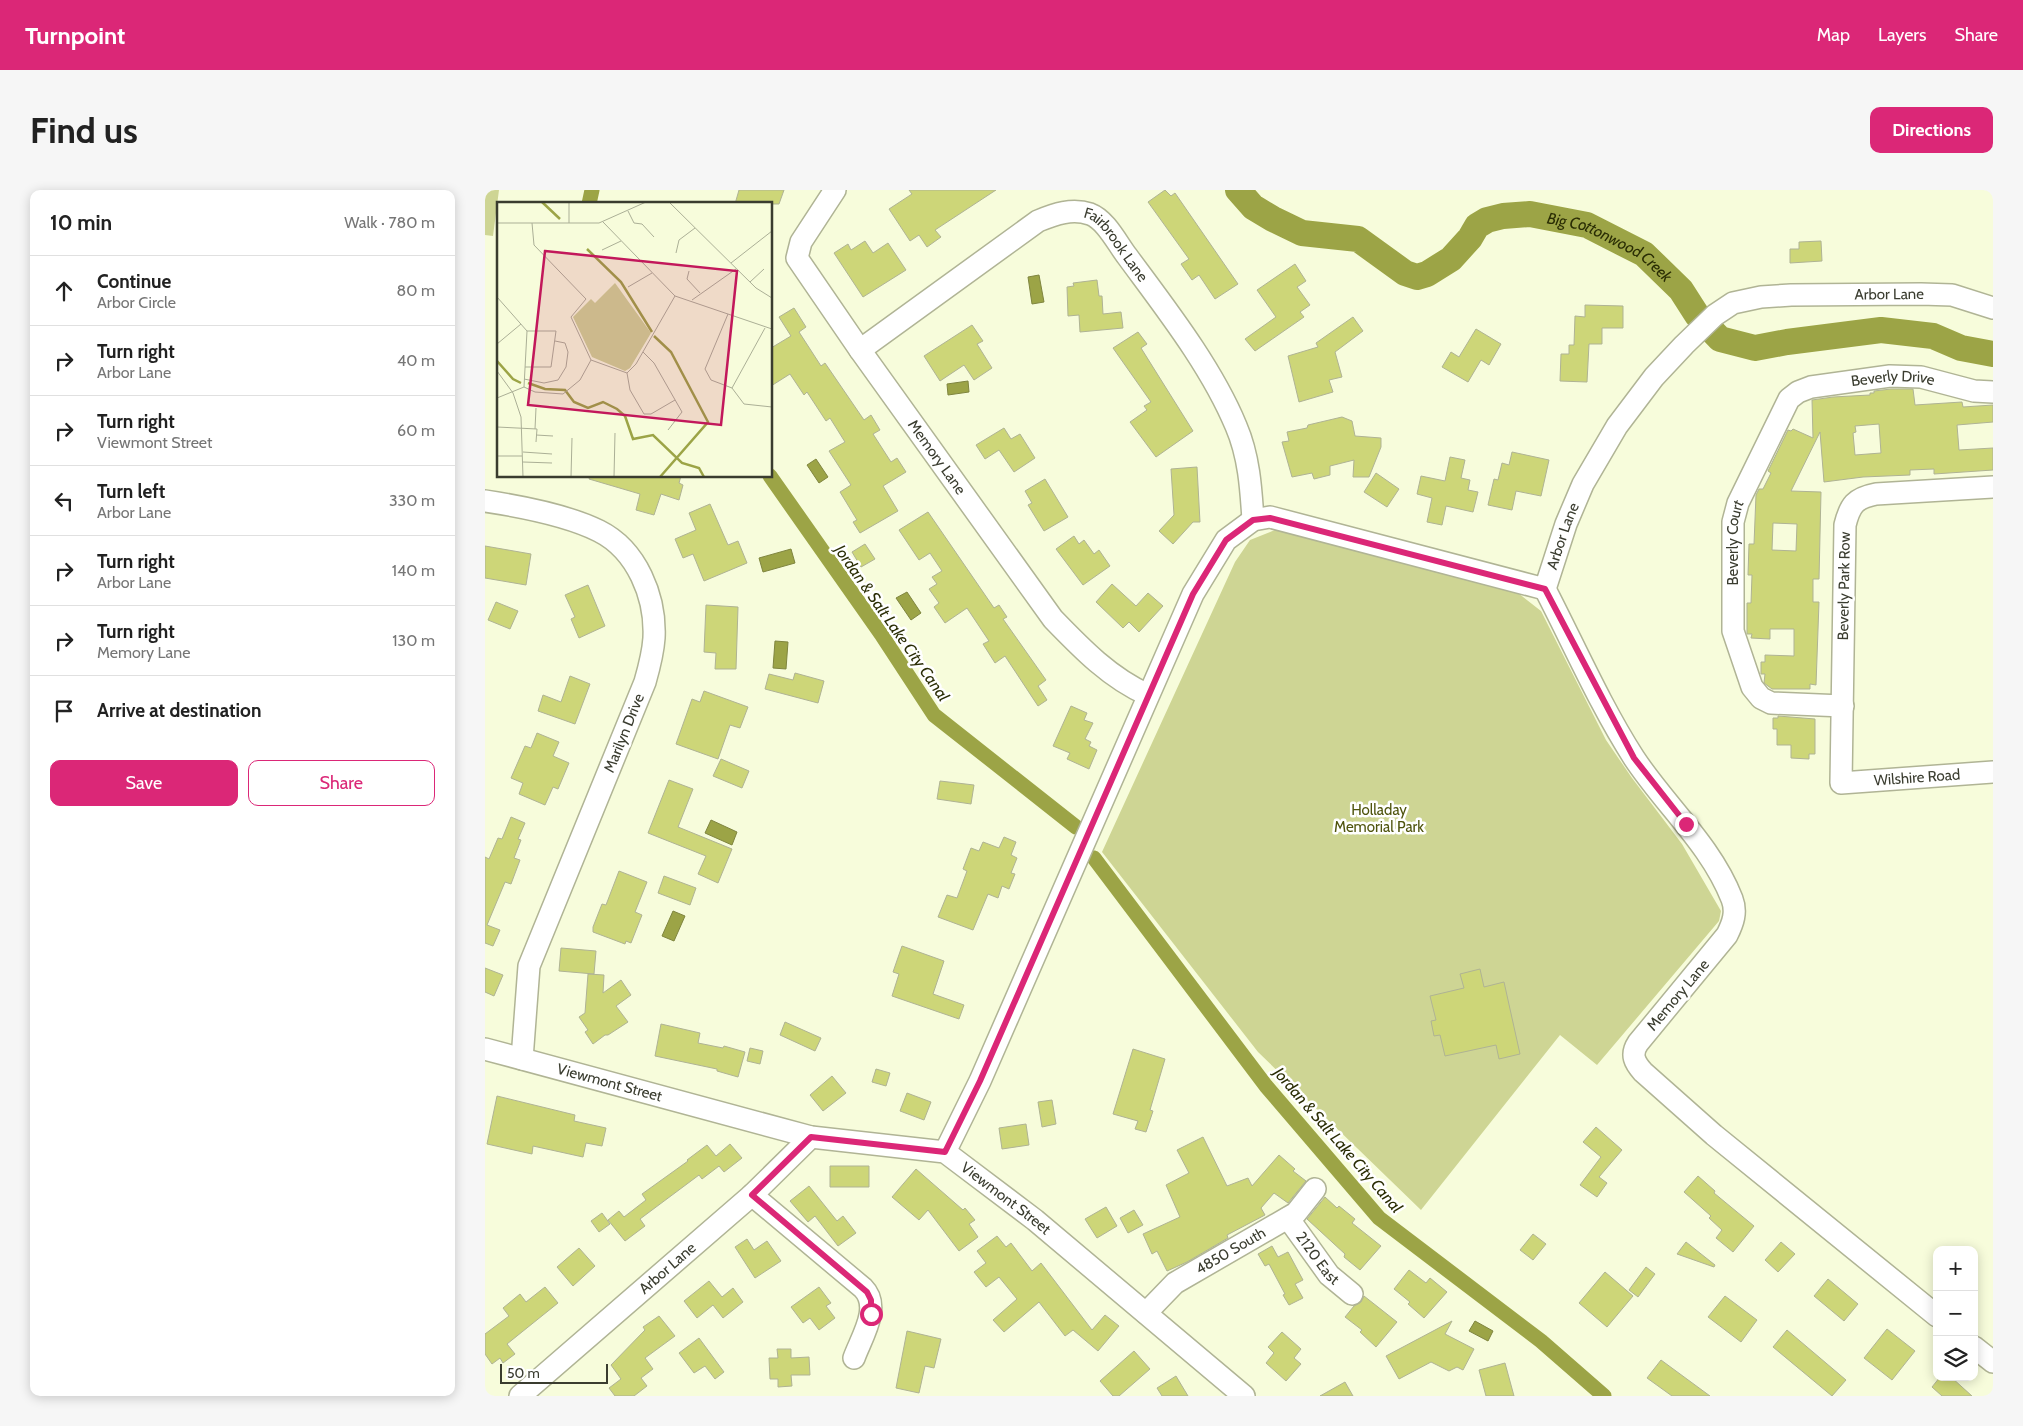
<!DOCTYPE html>
<html lang="en">
<head>
<meta charset="utf-8">
<style>
	:root { --surface:#fff; --page:#f6f6f6; --text:#222; --muted:#767676; --line:#e0e0e0; --accent:#db2777 }
	body { margin:0; font-family:Cabin,sans-serif; background:var(--page); color:var(--text) }
	.controls { position:absolute; right:15px; bottom:15px; display:grid; overflow:hidden; border-radius:10px; box-shadow:0 2px 12px #0003 }
	.controls button { width:45px; height:45px; display:grid; place-items:center; padding:0; border:0; border-bottom:1px solid var(--line); background:var(--surface); color:var(--text); font:25px sans-serif }
	.scale { position:absolute; left:15px; bottom:12px; width:108px; box-sizing:border-box; padding-left:5px; border:2px solid #3a3c2f; border-top:0; font-size:14px; line-height:18px; white-space:nowrap; color:#3a3c2f; -webkit-text-stroke:4px #fff; paint-order:stroke }
	.stop { position:absolute; width:15px; height:15px; margin:-11px; border:4px solid #db2777; border-radius:50%; background:#fff }
	.stop.end { background:#db2777; border-color:#fff; box-shadow:0 1px 5px #0008 }
	.list { margin:0; padding:0; list-style:none }
	h2 { display:flex; justify-content:space-between; align-items:center; height:65px; margin:0; padding:0 20px; font-size:21px }
	h2 small { font-size:16px; font-weight:400; color:var(--muted) }
	.list li { display:grid; grid-template-columns:32px 1fr auto; gap:15px; align-items:center; box-sizing:border-box; height:70px; padding:0 20px; border-top:1px solid var(--line) }
	.list b { display:block; font-size:19px; white-space:nowrap }
	.list p { margin:0; font-size:16px; white-space:nowrap; color:var(--muted) }
	.list em { font-size:16px; font-style:normal; color:var(--muted) }
	.actions { display:flex; gap:10px; padding:15px 20px }
	.actions a { flex:1; padding:11px 0; border:1px solid var(--accent); border-radius:10px; text-align:center; font-size:18px; color:var(--accent) }
	.actions .main { background:var(--accent); color:#fff }
	.icon { flex:none; width:28px; height:28px; fill:none; stroke:currentColor; stroke-width:2; stroke-linecap:round; stroke-linejoin:round }
	.map { position:relative; flex:none; width:1508px; height:1206px; overflow:hidden; border-radius:10px }
	header { display:flex; align-items:center; gap:30px; box-sizing:border-box; height:70px; padding:0 25px; background:var(--accent); color:#fff }
	header strong { font-size:24px }
	nav { display:flex; gap:28px; margin-inline-start:auto; font-size:18px }
	.intro { display:flex; align-items:center; justify-content:space-between; box-sizing:border-box; height:120px; padding:0 30px }
	h1 { margin:0; font-size:35px }
	.button { padding:12px 22px; border-radius:10px; background:var(--accent); color:#fff; font-size:18px; font-weight:700 }
	main { display:flex; gap:30px; padding:0 30px }
	aside { flex:1; background:var(--surface); border-radius:10px; box-shadow:0 2px 12px #0003 }
	.map>svg:first-child { display:block }
	.green { fill:#ced594 }
	.water { fill:#9ca446; stroke:#7f853f }
	.lines { fill:none; stroke-linecap:round; stroke-linejoin:round }
	.canal { stroke:#9ca446; stroke-width:15 }
	.river { stroke:#9ca446; stroke-width:26 }
	.building { fill:#cdd678; stroke:#afb394; fill-rule:evenodd }
	.minor-casing { stroke:#b0b495; stroke-width:24 }
	.minor { stroke:#fff; stroke-width:21 }
	.route { stroke:#db2777; stroke-width:6 }
	.labels { text-anchor:middle; dominant-baseline:central; stroke-width:5; stroke-linejoin:round; paint-order:stroke }
	.street-label { font-size:15px; fill:#3a3c2f; stroke:#fff }
	.park-label { font-size:15px; fill:#4f540d; stroke:#fff }
	.water-label { font-size:16px; font-style:italic; fill:#2a2d04; stroke:#fff }
	.inset-river { fill:none; stroke:#9ca446; stroke-width:2.5 }
	.inset-road { fill:none; stroke:#abaf96; stroke-width:1 }
	.view { fill:#c2185b; fill-opacity:0.15; stroke:#c2185b; stroke-width:2.5 }
	.inset-edge { fill:none; stroke:#3a3c2f; stroke-width:2.5 }
</style>
</head>
<body>
<header>
<strong>Turnpoint</strong>
<nav><a>Map</a><a>Layers</a><a>Share</a></nav>
</header>
<div class="intro"><h1>Find us</h1><a class="button">Directions</a></div>
<main>
<aside>
<h2>10 min<small>Walk · 780 m</small></h2>
<ul class="list">
<li><svg class="icon" aria-label="ahead" viewBox="0 0 24 24"><path d="M12 20V5M6 11l6-6 6 6"/></svg><div><b>Continue</b><p>Arbor Circle</p></div><em>80 m</em></li>
<li><svg class="icon" aria-label="right" viewBox="0 0 24 24"><path d="M7 20v-9h11M14 6l5 5-5 5"/></svg><div><b>Turn right</b><p>Arbor Lane</p></div><em>40 m</em></li>
<li><svg class="icon" aria-label="right" viewBox="0 0 24 24"><path d="M7 20v-9h11M14 6l5 5-5 5"/></svg><div><b>Turn right</b><p>Viewmont Street</p></div><em>60 m</em></li>
<li><svg class="icon" aria-label="left" viewBox="0 0 24 24"><path d="M17 20v-9H6M10 6l-5 5 5 5"/></svg><div><b>Turn left</b><p>Arbor Lane</p></div><em>330 m</em></li>
<li><svg class="icon" aria-label="right" viewBox="0 0 24 24"><path d="M7 20v-9h11M14 6l5 5-5 5"/></svg><div><b>Turn right</b><p>Arbor Lane</p></div><em>140 m</em></li>
<li><svg class="icon" aria-label="right" viewBox="0 0 24 24"><path d="M7 20v-9h11M14 6l5 5-5 5"/></svg><div><b>Turn right</b><p>Memory Lane</p></div><em>130 m</em></li>
<li><svg class="icon" aria-label="arrive" viewBox="0 0 24 24"><path d="M6 21V4h12l-3 4 3 4H6"/></svg><div><b>Arrive at destination</b></div></li>
</ul>
<div class="actions"><a class="main">Save</a><a>Share</a></div>
</aside>
<div class="map">
<svg width="1508" height="1206" viewBox="0 0 1508 1206">
	<rect width="100%" height="100%" fill="#f7fcdb"/>
	<path class="green" d="M0 0H14L8 46 0 45Z
		M790 340 1033 403 1056 421 1121 550 1147 588 1197 654 1236 721 1234 731 1112 875 1075 845 936 1020 773 862 617 662 750 372 765 350Z"/>
	<path class="water" d="M554 85 559 112 547 114 543 87Z
		M483 191 484 202 463 205 462 194Z
		M331 269 343 287 334 293 322 275Z
		M306 359 310 373 278 382 274 368Z
		M422 402 436 423 426 430 411 408Z
		M290 451 303 452 301 479 288 478Z
		M226 630 252 642 247 655 220 643Z
		M188 721 200 726 189 751 177 746Z
		M990 1131 1008 1141 1003 1151 984 1141Z"/>
	<g class="lines">
		<path class="canal" d="M104 14 107 0
			M285 286 396 444 449 525 591 637
			M609 668 781 896 894 1028 1056 1151 1119 1206"/>
		<path class="river" id="s1" d="M753 0 768 17 788 29 817 43 873 49 920 83 932 87 942 84 966 69 985 48 992 36 1002 30 1018 26 1045 24 1102 35 1159 64 1196 100 1212 125 1235 149 1270 158 1302 152 1396 140 1448 146 1476 158 1508 164"/>
	</g>
	<path class="building" d="M254 0H299L294 14H250Z
		M424 0H511L450 40 456 47 442 57 434 45 425 51 404 19 427 4Z
		M680 0 686 6 690 3 753 94 730 109 714 85 707 90 696 74 704 69 663 12Z
		M380 51 388 63 403 53 421 80 378 107 349 63 363 54 366 60Z
		M1336 51 1337 71 1305 73V59H1314V52Z
		M810 74 821 91 812 97 825 115 815 122 819 127 770 161 760 149 791 127 772 100Z
		M612 90 614 106H617L618 124 636 122 638 138 595 142 594 125 583 126 582 97 589 96 588 93Z
		M1100 115 1138 116V138H1117V154H1104L1102 192 1075 191 1076 164H1084V155H1089L1090 126 1100 127Z
		M309 118 321 137 314 142 336 176 340 173 379 230 386 225 395 240 388 244 406 272 412 268 421 282 398 296 413 321 375 343 368 332 372 330 355 302 366 295 344 261 360 252 345 228 341 231 322 202 319 205 305 184 286 196V158L306 146 294 127Z
		M868 127 878 141 850 162 857 187 844 190 848 202 814 212 803 166 833 157 831 153Z
		M487 135 498 151 492 154 507 178 489 190 479 175 455 191 439 166Z
		M991 139 1016 154 1004 175 996 170 983 192 957 177 966 162 974 167Z
		M653 142 662 154 656 158 708 241 671 267 645 232 662 220 659 216 666 212 628 158Z
		M1406 199H1428L1430 215 1477 212 1478 217 1508 215V232L1472 235 1474 260 1508 258V280L1449 284V279L1425 280V285L1378 287 1339 292 1335 242 1306 301 1336 302 1334 389H1328V412H1334L1331 495 1325 494V499H1287L1279 493 1280 484H1276V472H1280V465L1309 466V439H1285V449L1266 448 1267 444H1262V413H1266L1267 385H1263L1264 354H1269L1271 305 1274 299H1278L1286 283 1283 281 1303 240 1306 241 1308 239 1328 248 1327 210 1348 207 1385 205V203H1389V201ZM1394 234 1396 263 1370 265 1368 243 1371 242 1370 236ZM1288 333 1312 334 1311 361 1287 360Z
		M857 227 867 231 870 246 896 248V257L884 287H868L869 270 845 276V285L829 289 827 283 807 287 797 252 804 251 802 242 822 238 823 235Z
		M519 238 526 249 535 244 550 268 529 282 514 260 500 269 491 255Z
		M1027 262 1064 270 1056 306 1031 301 1027 320 1003 315 1009 289 1013 290 1017 273 1024 275Z
		M965 267 980 270 976 288 985 290 983 300 993 302 988 322 961 316 957 335 942 332 947 308 932 304 936 286 960 291Z
		M712 277 715 332H708L688 354 674 341 689 325 686 279Z
		M891 283 914 299 902 317 879 302Z
		M105 286H196L194 293 198 295 194 310 176 304 169 325 151 320 155 304 104 289Z
		M560 289 583 327 559 341 543 315 547 313 540 301Z
		M225 314 243 355 253 351 262 373 219 391 208 364 198 368 190 349 211 340 204 323Z
		M443 322 509 418 514 415 522 427 518 429 561 490 553 496 562 510 553 516 520 466 510 473 498 454 504 451 482 418 460 433 449 417 454 413 444 399 452 394 447 387 457 381 445 363 434 370 414 340Z
		M589 346 594 354 599 350 609 364 614 360 625 376 598 395 571 359Z
		M380 354 390 369 376 377 367 362Z
		M0 356 46 364 41 395 0 388Z
		M627 394 651 416 663 403 678 416 654 442 644 432 638 438 611 412Z
		M103 395 120 436 94 448 86 429 90 427 80 405Z
		M11 412 33 421 25 439 3 430Z
		M221 415 253 417 251 479H230L231 463 219 462Z
		M310 483 339 491 333 513 280 499 284 484 308 490Z
		M85 486 105 494 90 534 53 521 58 505 76 512Z
		M219 501 263 517 255 538 245 535 233 569 191 554 207 509 215 512Z
		M586 516 602 523 599 530 608 533 600 549 606 552 604 556 612 560 604 579 582 569 585 563 568 556Z
		M1293 526 1330 529V564H1324V569L1306 568V555H1292V539H1288V528H1293Z
		M52 543 74 552 68 566 84 573 73 599 68 597 60 615 34 604 38 593 26 588 40 556 46 558Z
		M236 569 264 581 257 598 228 586Z
		M184 590 208 599 193 637 247 659 233 693 213 684 221 666 163 643Z
		M455 591 489 595 486 614 452 609Z
		M26 627 40 633 33 649 36 650 29 668 35 670 26 694 20 692 2 735 15 740 8 756 0 753V667L4 669 13 648 17 649Z
		M519 647 531 652 526 665 532 668 526 683 530 684 524 699 517 696 513 708 503 704 488 740 453 727 462 705 472 708 482 681 478 679 486 658 494 661 498 652 514 658Z
		M134 681 162 692 150 722 157 725 146 753 141 751 140 754 108 742V737L117 714 121 715Z
		M179 686 211 698 205 715 173 703Z
		M417 756 459 771 448 804 479 815 474 829 407 806 414 784 408 782Z
		M76 758 111 761 109 784 74 781Z
		M0 778 18 785 9 806 0 802Z
		M995 779 999 797 1019 792 1035 864 1014 869 1011 855 960 866 955 845 949 846 946 831 951 830 945 806 979 798 975 784Z
		M103 784 119 785 118 803 136 790 146 805 131 816 143 832 123 845H120L108 854 100 842 103 840 94 827 100 823Z
		M300 832 336 848 330 861 295 845Z
		M176 834 215 843 213 853 238 858 239 856 260 862 253 887 232 881V879L170 866Z
		M265 858 278 861 275 874 262 871Z
		M648 859 680 869 665 920 668 921 661 942 650 939 653 931 628 924Z
		M391 879 405 883 401 896 387 892Z
		M347 886 361 903 338 921 325 905Z
		M422 903 446 912 439 930 415 921Z
		M12 906 90 925 89 931 121 938 117 956 101 953 98 967 48 956 47 964 2 954Z
		M567 910 571 934 557 937 553 912Z
		M541 934 544 955 517 959 514 938Z
		M1111 937 1137 960 1114 987 1122 993 1112 1007 1095 995 1116 967 1098 952Z
		M718 947 742 996 763 988 767 996 794 965 810 979 808 981 821 991 803 1013 789 1003 776 1018 780 1025 742 1045 743 1048 702 1072 682 1081 672 1061 667 1064 658 1044 695 1027 681 995 704 983 692 960Z
		M245 954 257 968 239 982 234 976 217 989 214 985 155 1029 160 1036 140 1051 123 1030 134 1021 139 1027 161 1010 157 1004 203 971 202 970 222 955 231 966Z
		M345 976H384V997H345Z
		M431 979 478 1020 480 1018 490 1030 484 1034 493 1047 474 1061 443 1020 434 1030 407 1007Z
		M1213 986 1230 1001 1229 1003 1269 1036 1248 1062 1231 1048 1237 1040 1224 1028 1226 1026 1199 1002Z
		M324 996 352 1031 358 1026 371 1043 353 1056 330 1026 323 1032 305 1011Z
		M840 1007 852 1018 854 1016 870 1029 867 1033 896 1056 875 1080 859 1067 860 1064 822 1029Z
		M621 1017 632 1036 612 1048 600 1029Z
		M649 1020 658 1035 643 1043 635 1028Z
		M117 1023 125 1034 114 1042 106 1031Z
		M1048 1044 1061 1054 1048 1070 1035 1060Z
		M512 1046 521 1057 526 1053 547 1081 556 1073 607 1140 620 1125 634 1136 613 1161 588 1140 580 1146 554 1112 519 1142 508 1130 532 1109 514 1087 501 1097 489 1082 501 1073 492 1061Z
		M262 1049 269 1060 282 1051 296 1071 270 1088 250 1057Z
		M1201 1052 1230 1075 1229 1077 1192 1064Z
		M1296 1052 1310 1064 1293 1082 1280 1070Z
		M787 1056 793 1067 803 1062 818 1090 810 1094 818 1108 804 1115 798 1105 800 1104 784 1074 780 1076 773 1064Z
		M94 1058 110 1076 88 1096 72 1077Z
		M1161 1077 1170 1084 1153 1107 1144 1100Z
		M924 1080 941 1093 945 1088 962 1102 939 1128 923 1114 925 1112 909 1099Z
		M1120 1082 1148 1106 1122 1137 1094 1113Z
		M1343 1089 1373 1114 1359 1131 1329 1106Z
		M224 1091 237 1107 248 1098 258 1112 238 1128 228 1115 212 1128 199 1111Z
		M60 1097 73 1113 22 1154 30 1164 18 1173 15 1168 7 1174 0 1164V1144L24 1126 18 1118 35 1104 41 1112Z
		M334 1097 346 1113 341 1116 350 1128 334 1140 325 1128 318 1133 306 1117Z
		M879 1106 912 1132 891 1157 875 1142 877 1140 860 1127 869 1116 876 1112Z
		M1240 1106 1272 1130 1256 1152 1223 1127Z
		M174 1126 190 1146 160 1168 168 1179 156 1188 162 1196 149 1206H130L124 1198 136 1189 126 1175 160 1140 158 1137Z
		M967 1131 960 1144 989 1159 978 1180 972 1177 964 1181 946 1172 914 1189 901 1166Z
		M1402 1139 1430 1161 1407 1190 1379 1168Z
		M1302 1140 1361 1190 1347 1206 1288 1157Z
		M422 1141 456 1149 449 1178 440 1176 434 1203 411 1198Z
		M797 1142 816 1159 809 1168 816 1174 801 1191 781 1173 789 1163 783 1157Z
		M214 1148 239 1182 230 1189 220 1176 209 1183 194 1163Z
		M292 1159H306V1168L324 1167 325 1185H306L307 1196 293 1197V1189H285L284 1168H293Z
		M649 1161 665 1179 634 1206H628L615 1191Z
		M1176 1170 1225 1206H1187L1162 1188Z
		M1020 1173 1029 1206H1001L994 1180Z
		M691 1186 703 1206H677L672 1198Z
		M1455 1187H1466L1487 1206H1457L1447 1197Z
		M860 1192 868 1206H835Z"/>
	<g class="lines">
		<g class="minor-casing">
			<g id="minor">
				<path id="s2" d="M350 0 316 52 312 68 375 160 568 429C597 459 625 488 663 505"/>
				<path id="s3" d="M375 160 553 31C570 24 587 18 605 24 621 30 632 53 642 66 681 119 726 176 751 236 764 266 766 298 768 330"/>
				<path id="s4" d="M1508 297 1391 304C1370 308 1365 315 1360 335L1356 593 1508 582"/>
				<path d="M0 311C33 316 84 326 114 341 152 360 171 407 169 448 168 463 164 478 160 492L44 776 37 869"/>
				<path d="M1060 399C1089 455 1115 515 1149 568 1180 615 1226 655 1247 709 1252 722 1248 733 1242 745L1153 853C1145 865 1150 873 1158 882L1229 945 1452 1126"/>
				<path id="s5" d="M1358 516 1286 513 1276 508 1267 497 1248 441V332L1253 313 1304 209 1313 202 1326 197 1405 186 1436 187 1489 201 1508 202"/>
				<path id="s6" d="M0 859 326 947 460 962 550 1030 759 1206"/>
				<path id="s7" d="M460 962 495 891 708 404 741 350 768 330 785 327 1060 399 1081 334 1098 294 1132 236 1169 187 1199 155 1230 125 1248 113 1276 107 1306 105 1436 104 1467 105 1508 118"/>
				<path d="M267 1005 378 1098C397 1117 376 1148 369 1168"/>
				<path id="s8" d="M803 1028 844 1085 867 1104"/>
				<path id="s9" d="M661 1123 690 1093 811 1023 830 999"/>
				<path d="M1489 1157 1508 1172"/>
				<path id="s10" d="M35 1206 267 1005 326 947"/>
			</g>
		</g>
		<use href="#minor" class="minor"/>
	</g>
	<g class="lines">
		<path class="route" d="M386 1124V1110L382 1102 267 1005 326 947 460 962 495 891 708 404 741 350 768 330 785 328 1060 399 1149 568 1201 634"/>
	</g>
	<g class="labels">
		<g class="street-label">
			<text stroke="none"><textPath href="#s3" startOffset="314">Fairbrook Lane</textPath></text>
			<text stroke="none"><textPath href="#s7" startOffset="1515">Arbor Lane</textPath></text>
			<text stroke="none"><textPath href="#s5" startOffset="509">Beverly Drive</textPath></text>
			<text stroke="none"><textPath href="#s2" startOffset="322">Memory Lane</textPath></text>
			<text stroke="none"><textPath href="#s7" startOffset="1065">Arbor Lane</textPath></text>
			<text stroke="none"><textPath href="#s5" startOffset="245">Beverly Court</textPath></text>
			<text transform="translate(1359 396) rotate(-89)">Beverly Park Row</text>
			<text transform="translate(139 543) rotate(-68)">Marilyn Drive</text>
			<text stroke="none"><textPath href="#s4" startOffset="499">Wilshire Road</textPath></text>
			<text transform="translate(1193 805) rotate(-50)">Memory Lane</text>
			<text stroke="none"><textPath href="#s6" startOffset="129">Viewmont Street</textPath></text>
			<text stroke="none"><textPath href="#s6" startOffset="549">Viewmont Street</textPath></text>
			<text stroke="none"><textPath href="#s9" startOffset="106">4850 South</textPath></text>
			<text stroke="none"><textPath href="#s8" startOffset="50">2120 East</textPath></text>
			<text stroke="none"><textPath href="#s10" startOffset="195">Arbor Lane</textPath></text>
		</g>
		<g class="park-label">
			<text x="894" y="620">Holladay<tspan x="894" dy="17">Memorial Park</tspan></text>
		</g>
		<g class="water-label">
			<text stroke="none"><textPath href="#s1" startOffset="429">Big Cottonwood Creek</textPath></text>
			<text transform="translate(407 433) rotate(55)">Jordan &amp; Salt Lake City Canal</text>
			<text transform="translate(853 950) rotate(49)">Jordan &amp; Salt Lake City Canal</text>
		</g>
	</g>
	<g transform="translate(12 12)">
		<rect width="275" height="275" fill="#f7fcdb"/>
		<path d="M118 81 154 131 133 166 128 169 95 155 76 115 94 97 98 101Z" fill="#ced594"/>
		<path class="inset-river" d="M45 0 63 17M90 47 124 80 155 130M157 134 174 150 211 220 163 275M0 159 16 177 24 181M31 181 48 187 68 188 77 200 91 206 106 200 120 207 128 214 136 237 156 233 185 261 202 266 207 275"/>
		<path class="inset-road" d="M72 0V21M172 0 259 86 275 96M131 9 137 21 145 22 157 35M106 20 178 94 275 127M0 21H102L149 0M35 21 37 43 89 97 74 115 94 158M105 48 124 39M179 51 182 38 198 26M234 61 275 29M192 69 190 77 203 91M253 80 267 67M131 85 155 71M0 95 30 129 27 185 0 196M195 98 239 67M231 112 208 167 214 178 235 186M0 142 24 122M146 150 157 161 185 210 171 228M28 165H54L59 129H30M0 169 16 191 24 215 26 275M130 171 133 188 147 212H154L178 198M27 177 47 181 61 178 69 165 71 150 68 141 58 139M27 185 38 190 66 192 83 178 94 158 130 171 139 162 178 94M235 186 268 126M235 186 247 202 275 205M0 225 40 227 39 240M38 227 39 206M39 233 56 234M26 250 55 252M0 254H25M26 260 55 261M74 275 75 236M117 275 118 231"/>
		<path class="view" d="M48 49 240 69 224 223 31 203Z"/>
		<rect width="275" height="275" class="inset-edge"/>
	</g>
</svg>
<div class="controls">
<button>+</button>
<button>−</button>
<button><svg class="icon" aria-label="layers" viewBox="0 0 24 24"><path d="M12 4l9 5-9 5-9-5zM3 14l9 5 9-5"/></svg></button>
</div>
<div class="scale">50 m</div>
<div class="stop" style="left:386px;top:1124px"></div>
<div class="stop end" style="left:1201px;top:634px"></div>
</div>
</main>
</body>
</html>
